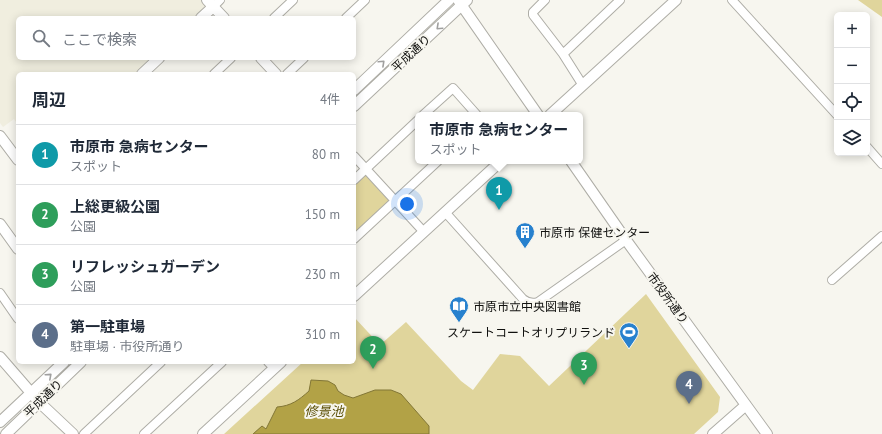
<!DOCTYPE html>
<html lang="ja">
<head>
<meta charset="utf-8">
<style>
	:root { --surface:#fff; --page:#f6f6f7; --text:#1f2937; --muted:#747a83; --line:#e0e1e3; --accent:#db2777 }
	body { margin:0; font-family:"PT Sans","Noto Sans JP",sans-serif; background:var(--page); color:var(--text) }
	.controls { position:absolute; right:12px; top:12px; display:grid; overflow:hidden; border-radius:6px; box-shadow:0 2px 10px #0003 }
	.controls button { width:36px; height:36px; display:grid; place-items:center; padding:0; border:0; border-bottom:1px solid var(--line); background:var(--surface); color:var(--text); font:20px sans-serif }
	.you { position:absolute; left:407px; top:204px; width:14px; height:14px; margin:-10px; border:3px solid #fff; border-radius:50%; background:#1a73e8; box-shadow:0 0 0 6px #1a73e833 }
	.badge { display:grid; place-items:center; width:26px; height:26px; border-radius:50%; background:var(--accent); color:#fff; font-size:13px; font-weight:700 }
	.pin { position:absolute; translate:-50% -33px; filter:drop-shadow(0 1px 2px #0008) }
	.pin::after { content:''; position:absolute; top:21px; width:14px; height:12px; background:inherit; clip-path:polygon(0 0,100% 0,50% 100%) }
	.popup { position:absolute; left:415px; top:112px; width:168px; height:52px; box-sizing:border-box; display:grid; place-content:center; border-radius:6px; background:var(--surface); filter:drop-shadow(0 1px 3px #0005); font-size:13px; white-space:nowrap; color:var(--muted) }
	.popup b { font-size:15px; color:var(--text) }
	.popup::after { content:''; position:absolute; left:50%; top:100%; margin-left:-8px; border:8px solid transparent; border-top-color:var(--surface) }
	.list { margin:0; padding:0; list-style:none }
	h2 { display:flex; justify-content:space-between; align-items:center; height:52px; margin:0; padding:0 16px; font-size:17px }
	h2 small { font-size:13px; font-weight:400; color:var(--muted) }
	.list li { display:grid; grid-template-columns:26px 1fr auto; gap:12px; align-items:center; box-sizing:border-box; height:60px; padding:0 16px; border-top:1px solid var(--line) }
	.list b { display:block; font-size:15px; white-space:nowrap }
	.list p { margin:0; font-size:13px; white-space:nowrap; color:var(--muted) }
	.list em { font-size:13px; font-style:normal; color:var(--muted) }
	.icon { flex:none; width:22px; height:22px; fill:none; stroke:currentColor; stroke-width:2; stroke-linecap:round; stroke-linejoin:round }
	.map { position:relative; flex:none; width:882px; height:434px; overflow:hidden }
	.search { position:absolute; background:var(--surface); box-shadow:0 2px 10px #0003; left:16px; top:16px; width:340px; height:44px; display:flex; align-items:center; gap:10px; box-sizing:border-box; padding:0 14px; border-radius:6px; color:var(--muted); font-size:15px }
	.panel { position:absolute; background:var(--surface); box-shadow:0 2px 10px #0003; left:16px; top:72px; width:340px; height:292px; border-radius:6px }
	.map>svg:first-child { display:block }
	.built { fill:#f0eedf }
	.green { fill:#e0d59c }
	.water { fill:#b2a246; stroke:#827636 }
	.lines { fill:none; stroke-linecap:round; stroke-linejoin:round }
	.minor-casing { stroke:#aeada6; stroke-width:10 }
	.tertiary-casing { stroke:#aeada6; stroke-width:12 }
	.minor { stroke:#fff; stroke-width:8 }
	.tertiary { stroke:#fff; stroke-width:10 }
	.oneway { stroke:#a0a09f }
	.labels { text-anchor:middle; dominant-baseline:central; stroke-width:4; stroke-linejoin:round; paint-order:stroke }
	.street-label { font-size:12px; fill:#11110f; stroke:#f7f6ef }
	.poi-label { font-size:12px; fill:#11110f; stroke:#f7f6ef; text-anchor:start }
	.water-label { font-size:13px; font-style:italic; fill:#5c5007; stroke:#f7f6ef }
</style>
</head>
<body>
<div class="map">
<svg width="882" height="434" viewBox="0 0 882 434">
	<rect width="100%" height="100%" fill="#f7f6ef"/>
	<path class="built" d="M0 0H203L205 2 206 10 197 18H18V58H154L137 74H18V125L14 119 3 127 0 123Z"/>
	<path class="green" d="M858 0H882V17Z
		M363 174H366L389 198V204L354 234V183Z
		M646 294 720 397 718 412 694 434H224L303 362H354V317L380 345 406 322 461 381 473 390 500 354 520 356 549 386Z"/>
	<path class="water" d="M311 380 328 381 335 385 338 391 344 395 353 398 375 390H391L401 394 429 426V434H253L262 426 266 429 277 407C291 406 299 400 309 391Z"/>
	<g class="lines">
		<g class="minor-casing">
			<path id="minor" d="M545 0 533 12V15L563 54 582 84
				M732 0 837 115
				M213 7 220 0
				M274 18 293 0
				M346 18 365 0
				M563 54 620 0
				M214 74 231 58
				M287 74 304 58
				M423 115 453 88 477 115
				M867 147 882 164
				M354 156 423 231
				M354 180 418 120
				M445 212 523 299C528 303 532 304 538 302L626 240
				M354 239 438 161
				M832 280 882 236
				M0 293 18 319
				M268 362 274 368
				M84 434 161 362
				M144 434 222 362"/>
		</g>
		<g class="tertiary-casing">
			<path id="tertiary" d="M207 0 224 18
				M458 0 538 115
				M201 18 213 7
				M261 58 276 74
				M142 74 159 58
				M354 90 449 0
				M354 106 467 0
				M550 115 676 0
				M0 136 18 160
				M571 161 626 240 767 434
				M0 224 18 249
				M354 296 501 161
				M0 357 39 402 73 434
				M0 422 64 362
				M6 434 81 362
				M203 434 281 362
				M713 434 746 405"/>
		</g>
		<use href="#minor" class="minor"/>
		<use href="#tertiary" class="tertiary"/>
	</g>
	<defs><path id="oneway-chevron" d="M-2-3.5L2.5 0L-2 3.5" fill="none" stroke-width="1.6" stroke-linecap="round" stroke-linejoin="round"/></defs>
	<g class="oneway">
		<use href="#oneway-chevron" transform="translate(439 27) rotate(137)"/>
		<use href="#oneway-chevron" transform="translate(382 63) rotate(-43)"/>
		<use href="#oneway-chevron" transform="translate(49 376) rotate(-42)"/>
	</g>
	<defs>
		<g id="building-pin" transform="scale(1)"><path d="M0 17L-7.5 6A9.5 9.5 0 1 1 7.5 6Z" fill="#2781ce" stroke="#f7f6ef"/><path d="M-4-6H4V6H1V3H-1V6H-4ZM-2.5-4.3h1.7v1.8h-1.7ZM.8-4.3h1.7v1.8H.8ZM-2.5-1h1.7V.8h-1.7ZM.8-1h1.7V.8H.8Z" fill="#fff"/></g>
		<g id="library-pin" transform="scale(1)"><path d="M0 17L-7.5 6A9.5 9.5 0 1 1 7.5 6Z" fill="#2781ce" stroke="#f7f6ef"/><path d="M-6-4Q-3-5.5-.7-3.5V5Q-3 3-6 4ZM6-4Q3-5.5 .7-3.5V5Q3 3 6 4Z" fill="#fff"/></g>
		<g id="stadium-pin" transform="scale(1)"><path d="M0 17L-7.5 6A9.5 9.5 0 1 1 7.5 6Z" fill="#2781ce" stroke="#f7f6ef"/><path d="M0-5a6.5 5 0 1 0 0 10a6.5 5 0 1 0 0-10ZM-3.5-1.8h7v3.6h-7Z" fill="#fff"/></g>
	</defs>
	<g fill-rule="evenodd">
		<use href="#building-pin" x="525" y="232"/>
		<use href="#library-pin" x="459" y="306"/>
		<use href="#stadium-pin" x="629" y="332"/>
	</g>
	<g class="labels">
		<g class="street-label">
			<text transform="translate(411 53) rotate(-43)">平成通り</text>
			<text transform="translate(668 298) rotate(54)">市役所通り</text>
			<text transform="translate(43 398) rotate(-44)">平成通り</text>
		</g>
		<g class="poi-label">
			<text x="539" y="232">市原市 保健センター</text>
			<text x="473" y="306">市原市立中央図書館</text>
			<text x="615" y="332" text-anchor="end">スケートコートオリプリランド</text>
		</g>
		<g class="water-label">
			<text x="324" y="411">修景池</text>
		</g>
	</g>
</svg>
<div class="controls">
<button>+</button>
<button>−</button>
<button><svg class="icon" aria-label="locate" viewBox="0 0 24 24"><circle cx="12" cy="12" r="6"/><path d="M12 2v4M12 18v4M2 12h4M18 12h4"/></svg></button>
<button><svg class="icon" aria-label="layers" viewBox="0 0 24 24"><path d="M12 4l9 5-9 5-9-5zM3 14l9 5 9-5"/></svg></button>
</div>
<div class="you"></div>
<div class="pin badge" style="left:499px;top:210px;background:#0f9aa8">1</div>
<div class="popup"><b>市原市 急病センター</b>スポット</div>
<div class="pin badge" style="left:373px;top:369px;background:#2e9e5b">2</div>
<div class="pin badge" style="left:584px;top:385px;background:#2e9e5b">3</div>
<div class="pin badge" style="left:689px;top:404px;background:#5c6f8a">4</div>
<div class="search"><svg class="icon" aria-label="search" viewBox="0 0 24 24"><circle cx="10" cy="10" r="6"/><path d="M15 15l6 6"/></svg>ここで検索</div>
<section class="panel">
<h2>周辺<small>4件</small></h2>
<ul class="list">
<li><span class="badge" style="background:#0f9aa8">1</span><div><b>市原市 急病センター</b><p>スポット</p></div><em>80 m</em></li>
<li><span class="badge" style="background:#2e9e5b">2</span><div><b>上総更級公園</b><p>公園</p></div><em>150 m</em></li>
<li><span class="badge" style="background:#2e9e5b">3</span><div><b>リフレッシュガーデン</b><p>公園</p></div><em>230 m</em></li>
<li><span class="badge" style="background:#5c6f8a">4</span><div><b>第一駐車場</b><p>駐車場 · 市役所通り</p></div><em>310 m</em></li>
</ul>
</section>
</div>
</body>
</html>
